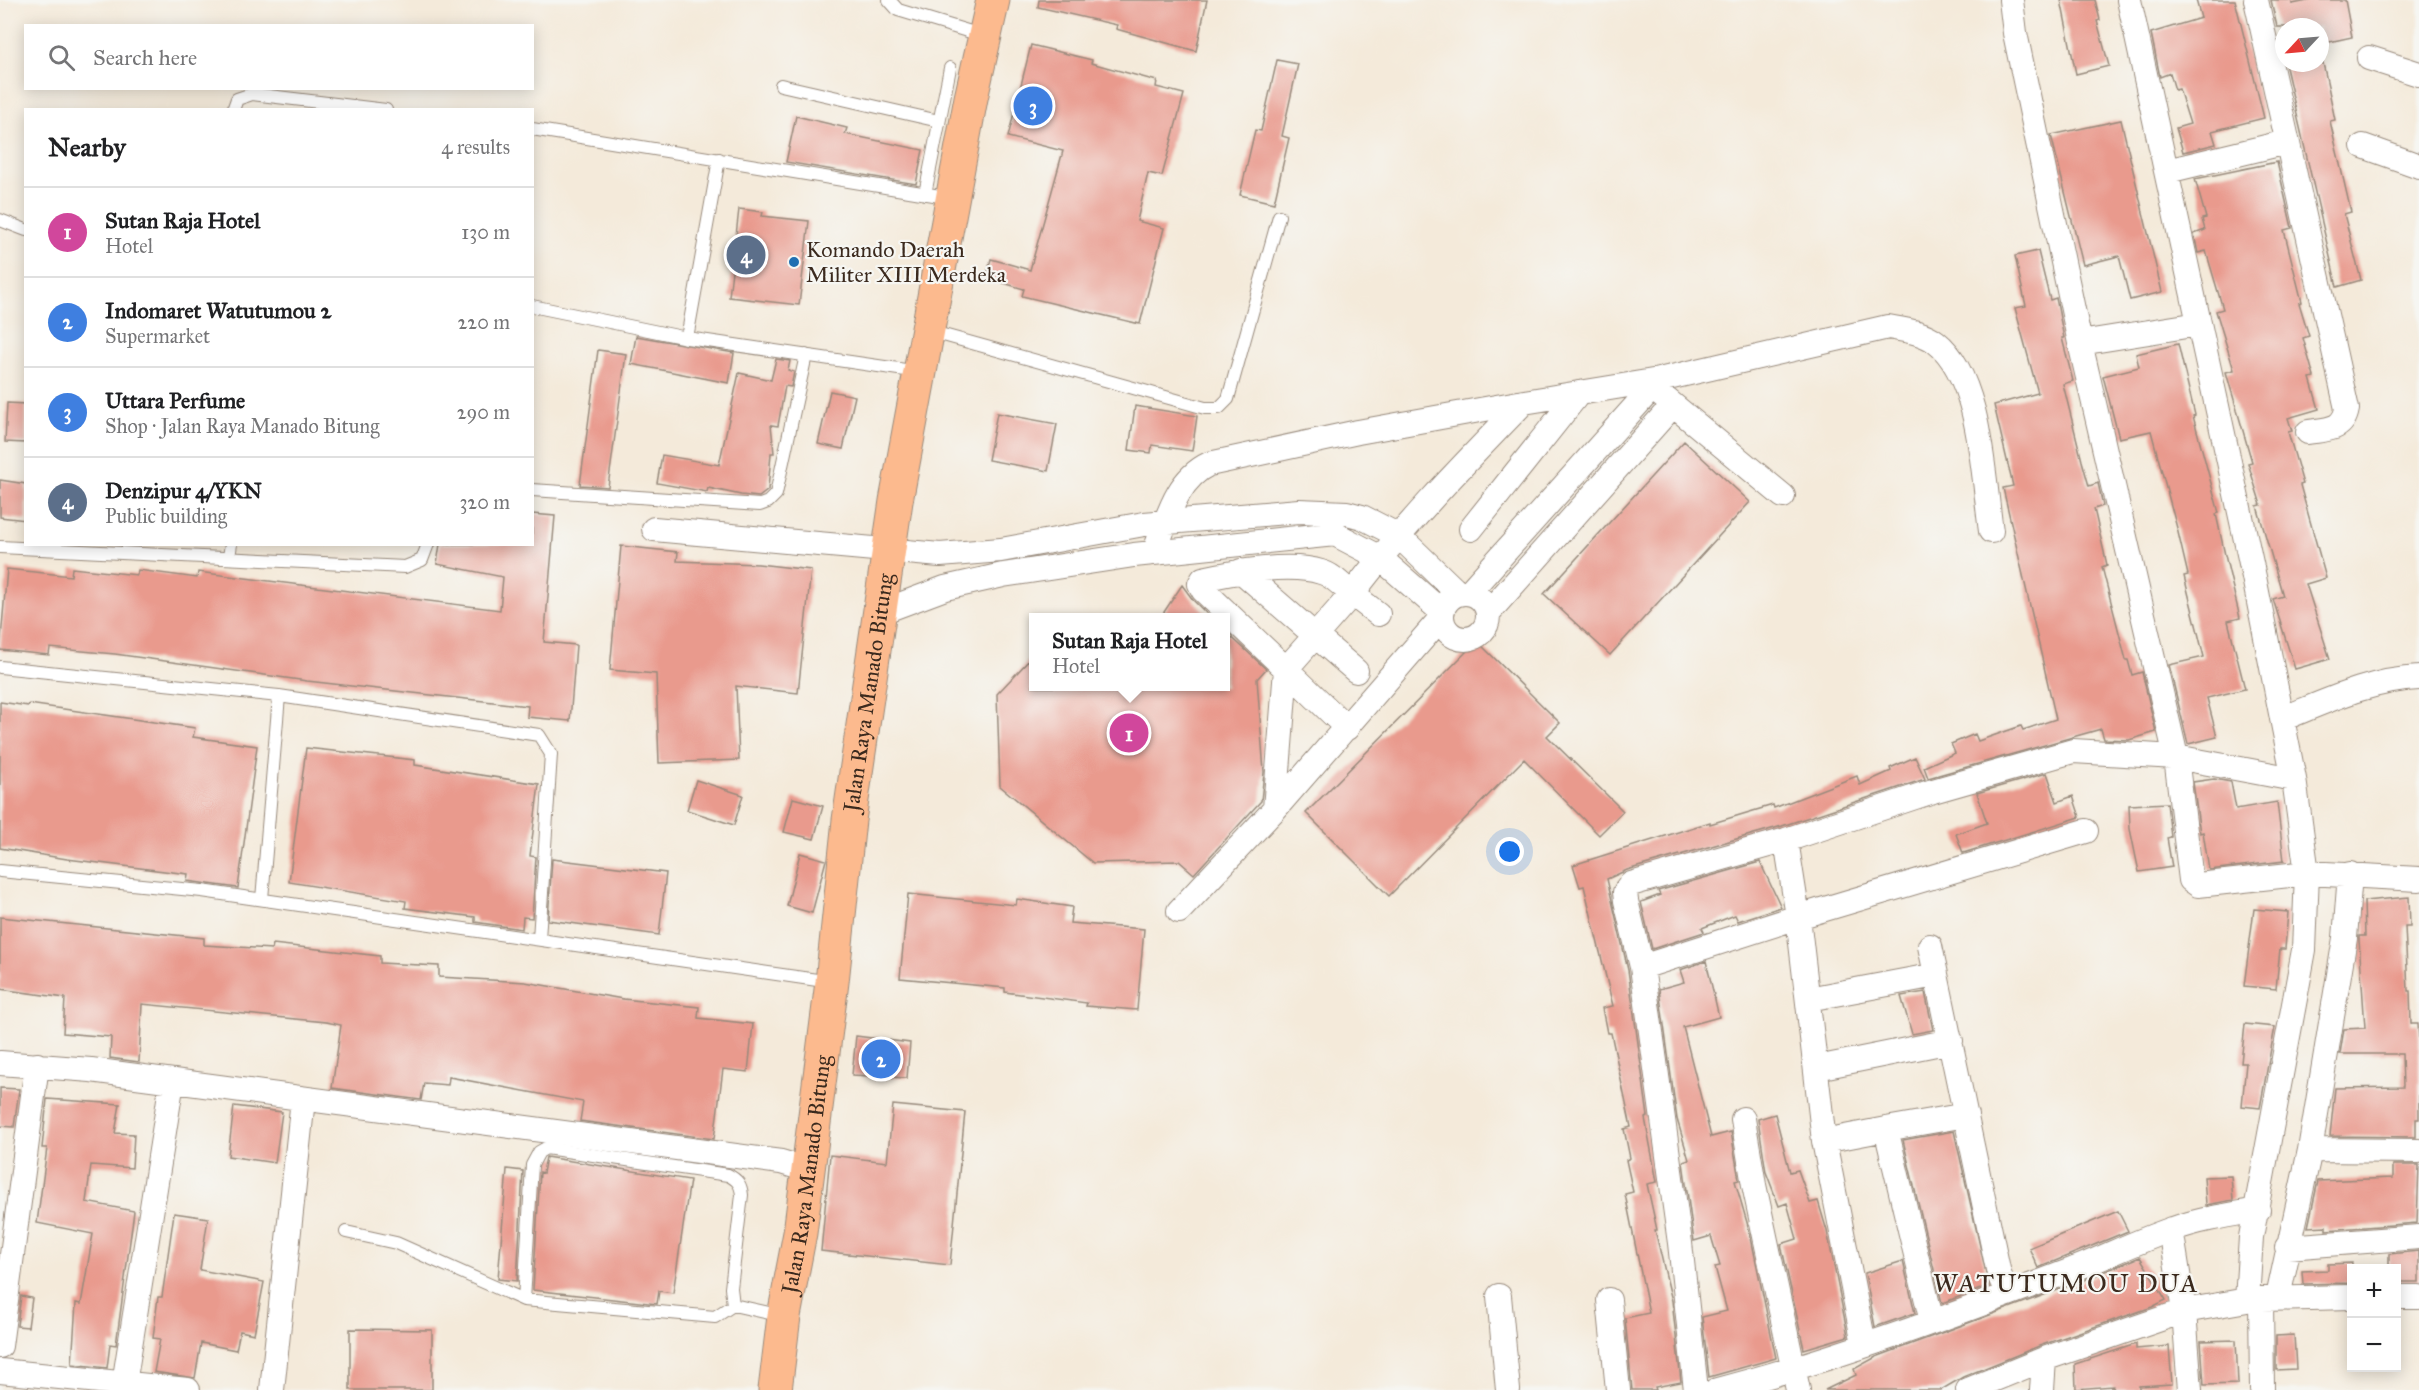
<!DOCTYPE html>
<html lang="en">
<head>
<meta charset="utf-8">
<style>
	:root { --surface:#fff; --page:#f6f6f6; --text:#202124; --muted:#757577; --line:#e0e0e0; --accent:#1f6fb2 }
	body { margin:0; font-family:"IM FELL Great Primer",serif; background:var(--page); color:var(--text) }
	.controls { position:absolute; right:18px; bottom:18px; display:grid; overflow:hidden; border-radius:0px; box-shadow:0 3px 15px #0003 }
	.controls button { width:54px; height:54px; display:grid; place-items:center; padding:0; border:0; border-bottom:2px solid var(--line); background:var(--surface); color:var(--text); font:30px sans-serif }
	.compass { position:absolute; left:2275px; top:18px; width:54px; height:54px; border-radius:50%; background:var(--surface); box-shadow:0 3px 15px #0003; rotate:244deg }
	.you { position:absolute; left:1510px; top:852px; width:21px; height:21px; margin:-15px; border:4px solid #fff; border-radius:50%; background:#1a73e8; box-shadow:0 0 0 9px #1a73e833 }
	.badge { display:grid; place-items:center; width:39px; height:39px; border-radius:50%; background:var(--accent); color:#fff; font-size:20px; font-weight:700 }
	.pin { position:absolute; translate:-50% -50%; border:3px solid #fff; box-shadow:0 2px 6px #0006 }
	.popup { position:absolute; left:1029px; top:613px; width:201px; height:78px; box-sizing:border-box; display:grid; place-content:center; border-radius:0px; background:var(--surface); filter:drop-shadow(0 2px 4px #0005); font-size:20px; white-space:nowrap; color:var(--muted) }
	.popup b { font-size:22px; color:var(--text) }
	.popup::after { content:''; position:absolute; left:50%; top:100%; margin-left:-12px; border:12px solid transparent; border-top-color:var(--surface) }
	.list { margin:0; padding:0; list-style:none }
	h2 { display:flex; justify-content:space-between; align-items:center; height:78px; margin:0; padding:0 24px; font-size:26px }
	h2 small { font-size:20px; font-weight:400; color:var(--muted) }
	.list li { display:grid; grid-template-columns:39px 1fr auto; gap:18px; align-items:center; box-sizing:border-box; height:90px; padding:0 24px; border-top:2px solid var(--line) }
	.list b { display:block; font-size:22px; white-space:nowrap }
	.list p { margin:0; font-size:20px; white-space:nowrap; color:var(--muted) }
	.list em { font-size:20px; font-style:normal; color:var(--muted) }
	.icon { flex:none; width:33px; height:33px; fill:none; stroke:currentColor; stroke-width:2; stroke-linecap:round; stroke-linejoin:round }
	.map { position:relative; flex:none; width:2419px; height:1390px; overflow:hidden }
	.search { position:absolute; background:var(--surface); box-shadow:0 3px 15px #0003; left:24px; top:24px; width:510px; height:66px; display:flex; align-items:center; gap:15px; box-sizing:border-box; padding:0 21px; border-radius:0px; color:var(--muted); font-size:22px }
	.panel { position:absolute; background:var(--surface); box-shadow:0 3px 15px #0003; left:24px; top:108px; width:510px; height:438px; border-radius:0px }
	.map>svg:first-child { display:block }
	.building { fill:#e99a8d }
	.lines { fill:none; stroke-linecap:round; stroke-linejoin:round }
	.lane-casing { stroke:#988a7c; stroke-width:14 }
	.street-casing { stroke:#988a7c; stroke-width:26 }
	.highway-casing { stroke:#988a7c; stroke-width:35 }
	.lane { stroke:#fff; stroke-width:12 }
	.street { stroke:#fff; stroke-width:24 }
	.highway { stroke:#fcba8e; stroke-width:33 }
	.poi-dot { fill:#1f6fb2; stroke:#f6f6f2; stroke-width:2 }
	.labels { text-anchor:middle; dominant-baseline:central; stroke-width:4.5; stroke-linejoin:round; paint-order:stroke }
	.poi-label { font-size:22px; fill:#3b2a1e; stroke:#f6f6f2; text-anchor:start }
	.street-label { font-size:22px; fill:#3b2a1e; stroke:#f6f6f2 }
	.quarter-label { font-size:26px; letter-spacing:1.5px; fill:#3b2a1e; stroke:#f6f6f2 }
</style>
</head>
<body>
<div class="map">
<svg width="2419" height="1390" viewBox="0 0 2419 1390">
	<rect width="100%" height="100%" fill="#f6f6f2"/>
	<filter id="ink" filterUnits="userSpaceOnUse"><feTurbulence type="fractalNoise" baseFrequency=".0167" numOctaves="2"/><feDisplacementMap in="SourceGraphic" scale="12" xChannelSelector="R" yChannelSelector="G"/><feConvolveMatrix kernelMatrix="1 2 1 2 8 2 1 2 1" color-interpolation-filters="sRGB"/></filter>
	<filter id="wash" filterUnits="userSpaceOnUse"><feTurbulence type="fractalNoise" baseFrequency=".008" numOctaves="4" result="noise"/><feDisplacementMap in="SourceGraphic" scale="24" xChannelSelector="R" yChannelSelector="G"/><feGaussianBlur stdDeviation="1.35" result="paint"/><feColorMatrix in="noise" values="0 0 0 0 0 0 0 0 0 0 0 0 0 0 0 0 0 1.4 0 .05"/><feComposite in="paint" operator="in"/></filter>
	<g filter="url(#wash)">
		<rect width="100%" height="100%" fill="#f4eada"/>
		<g id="blocks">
			<path class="building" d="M1039 0H1207L1196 51 1116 29 1117 25 1038 7Z
				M2061 0H2095L2100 20 2097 21 2109 66 2076 74Z
				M2196 0H2235L2264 118 2212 131 2216 144 2183 152 2176 128 2190 124 2179 89 2175 90 2170 73 2160 77 2151 33 2201 18Z
				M2271 0H2291L2292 4 2312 0H2345L2352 37 2320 44V27H2277Z
				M1031 45 1092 60 1091 63 1157 81 1156 87 1184 94 1162 176 1148 173 1137 221 1164 228 1140 324 1022 296 1024 289 986 278 991 259 1030 270 1063 151 1008 137Z
				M1277 60 1298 64 1282 136 1289 138 1274 203 1240 195 1255 130 1261 131Z
				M2285 63H2323L2328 86 2335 120 2330 121 2351 212 2344 214 2361 280 2337 287Z
				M796 116 847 128 845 134 923 150 916 184 786 162Z
				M2121 120 2162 292 2130 300 2119 256 2083 265 2051 135Z
				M2277 162 2292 228 2284 230 2302 302 2299 303 2309 336 2303 338 2314 377 2310 378 2319 409 2288 418 2292 431 2288 432 2303 484 2300 485 2326 578 2306 584 2330 659 2295 669 2273 599 2283 596 2257 506 2261 505 2248 463 2252 462 2226 372 2234 370 2216 311 2223 309 2206 251 2198 253 2194 234 2205 230 2202 219 2206 218 2195 179Z
				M739 209 763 212 762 216 809 221 799 305 729 297Z
				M2038 251 2050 300 2056 298 2064 338H2062L2073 381 2063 384 2082 461 2089 486 2098 483 2103 506 2094 509 2107 565 2102 567 2126 660H2128L2132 675 2142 672 2156 732 2129 740 2104 739 2101 729 1928 778 1924 767 1955 753 1951 744 1975 734 1978 741 2021 726 2023 730 2056 719 2003 488 2013 486 1994 405 2038 393 2015 308 2026 306 2015 256Z
				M636 336 734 353 729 383 631 364Z
				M2178 344 2195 415 2193 416 2219 513 2216 514 2225 555 2240 618 2228 621 2245 689 2207 698 2217 737 2188 744 2169 665 2204 657 2184 576 2188 575 2177 528 2151 431 2119 438 2103 376 2139 367 2136 354Z
				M598 350 626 354 608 487 580 485Z
				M776 359 790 361 788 370 794 372 791 387 785 386 778 426 771 425 774 453H771L768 490 759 497 741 495 708 488 707 492 657 483 662 455 719 465 739 373 771 380Z
				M830 391 855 396 843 449 818 444Z
				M7 403 26 404V443L5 442Z
				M1135 406 1197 416 1192 451 1152 445 1151 453 1129 450Z
				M997 413 1057 424 1048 471 988 460Z
				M1684 441 1750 502 1610 655 1544 594Z
				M0 480 26 484V520L0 517Z
				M532 514 555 516 544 642 576 645 570 721 527 717 528 706 307 681 115 654 50 648 49 655 0 650 7 569 71 576 72 568 137 575 138 570 197 578 198 572 500 610 503 577 437 564 440 544H532Z
				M621 546 678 552 677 561 758 564 811 570 798 693 736 686 739 760 659 763 656 674 610 670Z
				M1182 585 1193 600 1211 618H1160Z
				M1225 631 1266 669 1257 679 1264 772 1261 801 1194 874 1179 861 1093 863 1000 786 997 694 1033 656V687H1225Z
				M1477 641 1560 723 1547 736 1623 811 1599 835 1524 759 1389 896 1306 813Z
				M0 702 28 706 29 704 195 728 193 737 257 746 238 888 187 881 188 874 67 859 0 848Z
				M306 748 415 760V765L539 784 530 856 536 857 532 918 523 917 522 929 475 922V917L405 908 406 901 289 882Z
				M1915 757 1925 779 1782 826 1627 870 1607 879 1628 970 1648 1117 1645 1118 1657 1182 1647 1184 1657 1230H1655L1672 1301 1681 1382 1655 1387 1656 1390H1632L1625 1318 1649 1313 1625 1194 1633 1192 1626 1160 1630 1158 1624 1129 1631 1127 1611 1033H1607L1602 1008 1613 1006 1584 886 1580 887 1573 865 1710 822V824L1773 805 1774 808 1857 776 1860 785 1891 771 1890 768Z
				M2047 773 2057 802 2073 796 2080 817 1963 853 1956 834 1987 823 1977 793Z
				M2214 779 2231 782 2236 809 2277 802 2284 861 2209 870 2203 832 2200 833 2193 782Z
				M696 780 743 795 734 825 687 810Z
				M793 798 823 806 814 839 784 832Z
				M2167 803 2171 837 2167 838 2172 867 2139 872 2130 829 2129 805Z
				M800 853 826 860 812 913 787 906Z
				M552 859 666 873 659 935 548 920Z
				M1760 862 1781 907 1738 921 1735 915 1702 928 1704 932 1652 949 1641 902 1660 895 1658 891Z
				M908 894 1016 905 1017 899 1072 907 1070 923 1144 929 1137 1010 1086 1006 1087 1003 1005 992V988L900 978Z
				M2409 897 2410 926H2405L2408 991H2410L2411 1024H2418L2419 1039V1119H2416V1137L2330 1136 2335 1088 2403 1087 2402 1054H2340L2344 1029 2365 1028 2359 940V936H2365L2364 901Z
				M2254 909 2288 912 2285 949H2280L2276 989 2244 986Z
				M0 917 204 938V945L272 949 273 944 380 956V963L439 966V977L525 982 623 999 699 1007 698 1018 753 1024 748 1072 723 1069 714 1139 580 1121 583 1102 449 1077 448 1085 424 1083 421 1100 332 1088 341 1025 326 1022 142 1004 139 1062 110 1058 111 1037 63 1033 65 998 0 989Z
				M1706 961 1719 1017 1683 1027 1711 1137 1731 1132 1739 1180 1735 1181 1750 1233 1776 1358 1709 1377 1702 1317 1727 1311 1715 1267 1720 1266 1711 1236 1694 1241 1683 1162 1689 1160 1677 1119 1659 989 1684 982 1680 970Z
				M1925 992 1933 1030 1912 1034 1901 996Z
				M2245 1024 2275 1027 2260 1108 2242 1106 2246 1063H2241Z
				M856 1036 910 1043 907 1078 852 1075Z
				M0 1088 19 1089 14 1127 0 1126Z
				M47 1099 120 1104 115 1133 134 1134 132 1168 91 1165 86 1202 134 1211 116 1345 110 1344 107 1368 72 1364 76 1303 81 1304 93 1234 37 1223 47 1148H42Z
				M893 1105 965 1112 950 1265 821 1251 830 1155 887 1162Z
				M234 1106 282 1112 275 1163 228 1156Z
				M1775 1114 1790 1172 1798 1170 1810 1203 1818 1201 1827 1231 1848 1336 1804 1349 1781 1244 1797 1239 1787 1203 1779 1206 1766 1172 1758 1119Z
				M1954 1131 1989 1286 1942 1303 1903 1140Z
				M546 1157 690 1180 673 1293 659 1291 657 1304 533 1290 540 1172 543 1173Z
				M2393 1165H2419L2417 1223 2326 1230V1226L2308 1227 2318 1181 2393 1178Z
				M507 1169 523 1171 517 1281 498 1279Z
				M2231 1176 2233 1200 2206 1205 2204 1177Z
				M2118 1211 2128 1231 2038 1268 2029 1248Z
				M174 1213 208 1218 200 1270 264 1282 254 1334 240 1331 236 1350 201 1343 195 1378 154 1372 160 1339 153 1338 158 1297H162Z
				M2419 1251V1282H2397V1269H2389V1254Z
				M2140 1257 2166 1300 2152 1307 2039 1346 1963 1377 1941 1390H1825L1856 1375 1854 1369 1876 1357 2077 1283Z
				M1903 1261 1915 1313 1875 1327 1865 1273Z
				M2352 1263V1283L2303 1284 2302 1271 2328 1270V1264Z
				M21 1296 32 1298 28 1327 17 1326Z
				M350 1329 432 1330V1390H350Z
				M2294 1335 2296 1369 2276 1370V1336Z
				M2236 1340 2238 1384 2204 1385 2201 1341Z
				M2136 1344V1349L2169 1346 2172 1384 2139 1386V1390H2114L2113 1386 2076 1389 2075 1364Z"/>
		</g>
	</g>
	<g filter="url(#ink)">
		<use href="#blocks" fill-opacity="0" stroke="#988a7c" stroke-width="1.5"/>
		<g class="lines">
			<g class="lane-casing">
				<path id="lane" d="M889 0 898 10 984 36
					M781 85 939 121
					M233 110 237 99 252 94 386 110
					M532 129 952 198
					M925 194 950 68
					M0 220 26 230
					M532 306 687 338 919 372
					M929 331 1205 408H1219L1228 399 1279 216
					M687 338 719 159
					M532 490 760 505 768 502 776 494 806 355
					M0 547 405 567 422 560 428 544
					M229 557 231 544
					M0 667 279 696 539 735 551 754 539 939
					M0 871 202 891 831 982
					M262 899 279 696
					M346 1232 396 1243 524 1300 715 1317 733 1305
					M524 1300 532 1165 539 1152 546 1148 728 1175C738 1180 741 1185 742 1195L731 1288 733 1305 783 1316"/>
			</g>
			<g class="street-casing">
				<path id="street" d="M2011 0 2015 33 2080 343 2176 757 2191 880 2198 885 2307 873 2419 879
					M2256 0 2347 409C2343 431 2327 429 2308 432
					M2369 58 2419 74
					M2363 146 2419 166
					M2167 171 2287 142
					M2080 343 2199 324
					M1661 395 1783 496
					M1524 402 1659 380 1888 327C1904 330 1923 332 1936 342 1981 377 1983 477 1991 531
					M654 529 940 555 1001 550 1144 524 1299 511 1347 513 1362 517 1399 536 1458 593
					M1471 529 1579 393
					M1154 553C1167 521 1175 480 1209 464L1358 432 1524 402C1464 464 1404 525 1352 594 1342 586 1333 575 1321 572 1291 562 1233 572 1203 579L1200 584 1203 590 1286 669 1275 809 1179 911
					M1241 571 1356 671
					M1469 592 1659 380
					M1442 616a23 23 0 1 1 46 0a23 23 0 1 1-46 0Z
					M881 612 945 588 1003 575 1134 555 1335 534 1379 557 1442 612
					M1488 613 1673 405
					M2282 719C2327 701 2370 680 2419 678
					M1347 728 1286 669 1352 594 1378 614
					M1275 809 1441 618
					M1786 840 1798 917 2086 831
					M1930 946 1999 1274 2007 1293
					M1642 967 1798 917 1824 1141 1864 1344
					M1808 999 1936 975
					M0 1063 91 1070 781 1162 808 1170
					M1817 1068 1951 1041
					M1743 1119 1754 1185 1798 1390
					M1824 1141 1886 1129
					M2310 1150 2419 1151
					M2171 1229 2184 1311 2190 1390
					M2287 1247 2419 1237
					M1499 1296 1508 1390
					M2278 1297 2310 1150 2345 938 2350 874
					M2396 1297H2419
					M2261 1299 2262 1390
					M2262 1299 2352 1297
					M1609 1300 1618 1390
					M1932 1322 1886 1129 1966 1115
					M0 1346 37 1065
					M0 1371 188 1390
					M124 1384 172 1081
					M272 1390 303 1099
					M1696 1390 1680 1243 1642 967 1626 901 1625 892 1631 884 1786 840 1933 791 2073 751 2176 757 2294 779
					M1717 1390C1837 1359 1956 1314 2072 1270 2106 1257 2139 1240 2173 1229 2201 1219 2229 1215 2258 1210
					M1968 1390 2044 1359 2184 1311 2247 1300 2251 1237 2304 950 2307 873 2294 779 2254 577 2129 0
					M2042 1390 2044 1359"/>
			</g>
			<g class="highway-casing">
				<g id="highway">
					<path id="s1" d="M775 1390 784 1316 800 1233 832 982 849 820 896 501 971 98 993 0"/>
				</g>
			</g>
			<use href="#lane" class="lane"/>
			<use href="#street" class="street"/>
			<use href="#highway" class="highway"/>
		</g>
	</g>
	<circle class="poi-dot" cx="794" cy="262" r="6"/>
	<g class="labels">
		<g class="poi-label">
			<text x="806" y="249">Komando Daerah<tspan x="806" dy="25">Militer XIII Merdeka</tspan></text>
		</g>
		<g class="street-label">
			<text stroke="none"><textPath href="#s1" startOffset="704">Jalan Raya Manado Bitung</textPath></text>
			<text stroke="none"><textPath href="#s1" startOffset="218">Jalan Raya Manado Bitung</textPath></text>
		</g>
		<g class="quarter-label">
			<text x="2066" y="1283">WATUTUMOU DUA</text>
		</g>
	</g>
</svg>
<div class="controls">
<button>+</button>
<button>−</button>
</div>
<svg class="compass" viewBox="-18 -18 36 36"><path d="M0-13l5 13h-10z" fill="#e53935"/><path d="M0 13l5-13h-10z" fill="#757577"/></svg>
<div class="you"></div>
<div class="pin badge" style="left:1129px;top:733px;background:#d1479c">1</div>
<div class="popup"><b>Sutan Raja Hotel</b>Hotel</div>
<div class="pin badge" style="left:881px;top:1059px;background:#3f7fe0">2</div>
<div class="pin badge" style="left:1033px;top:106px;background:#3f7fe0">3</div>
<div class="pin badge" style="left:746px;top:255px;background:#5c6f8a">4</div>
<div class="search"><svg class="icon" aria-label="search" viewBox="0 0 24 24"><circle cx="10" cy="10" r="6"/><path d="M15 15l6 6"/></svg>Search here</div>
<section class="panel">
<h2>Nearby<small>4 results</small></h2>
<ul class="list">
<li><span class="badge" style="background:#d1479c">1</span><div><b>Sutan Raja Hotel</b><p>Hotel</p></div><em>130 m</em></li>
<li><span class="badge" style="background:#3f7fe0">2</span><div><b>Indomaret Watutumou 2</b><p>Supermarket</p></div><em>220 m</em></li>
<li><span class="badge" style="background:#3f7fe0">3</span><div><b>Uttara Perfume</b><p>Shop · Jalan Raya Manado Bitung</p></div><em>290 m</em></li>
<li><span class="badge" style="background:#5c6f8a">4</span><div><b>Denzipur 4/YKN</b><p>Public building</p></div><em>320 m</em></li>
</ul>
</section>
</div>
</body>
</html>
